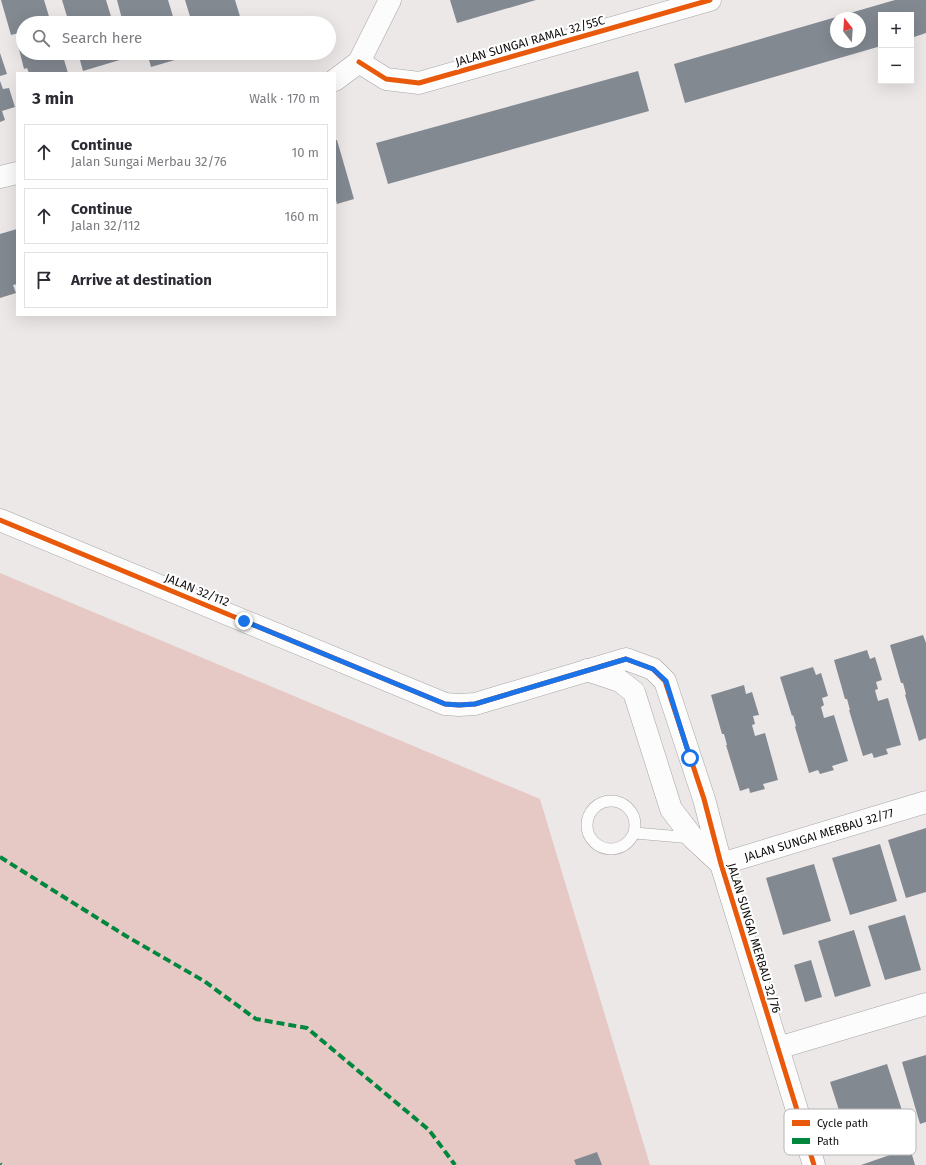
<!DOCTYPE html>
<html lang="en">
<head>
<meta charset="utf-8">
<style>
	:root { --surface:#fff; --page:#f2f2f3; --text:#2b2b33; --muted:#7c7c81; --line:#e1e1e2 }
	body { margin:0; font-family:"Fira Sans",sans-serif; background:var(--page); color:var(--text) }
	.controls { position:absolute; right:12px; top:12px; display:grid; overflow:hidden; border-radius:0px; box-shadow:0 4px 16px #0002 }
	.controls button { width:36px; height:36px; display:grid; place-items:center; padding:0; border:0; border-bottom:1px solid var(--line); background:var(--surface); color:var(--text); font:20px sans-serif }
	.compass { position:absolute; left:830px; top:12px; width:36px; height:36px; border-radius:50%; background:var(--surface); box-shadow:0 4px 16px #0002; rotate:343deg }
	.stop { position:absolute; width:12px; height:12px; margin:-9px; border:3px solid #1a73e8; border-radius:50%; background:#fff }
	.stop.end { background:#1a73e8; border-color:#fff; box-shadow:0 1px 4px #0008 }
	.list { margin:0; padding:0; list-style:none }
	h2 { display:flex; justify-content:space-between; align-items:center; height:52px; margin:0; padding:0 16px; font-size:17px }
	h2 small { font-size:13px; font-weight:400; color:var(--muted) }
	.list li { display:grid; grid-template-columns:26px 1fr auto; gap:12px; align-items:center; box-sizing:border-box; height:56px; margin:0 8px 8px; padding:0 8px; border:1px solid var(--line); border-radius:0px }
	.list b { display:block; font-size:15px; white-space:nowrap }
	.list p { margin:0; font-size:13px; white-space:nowrap; color:var(--muted) }
	.list em { font-size:13px; font-style:normal; color:var(--muted) }
	.icon { flex:none; width:22px; height:22px; fill:none; stroke:currentColor; stroke-width:2; stroke-linecap:round; stroke-linejoin:round }
	.map { position:relative; flex:none; width:926px; height:1165px; overflow:hidden }
	.search { position:absolute; background:var(--surface); box-shadow:0 4px 16px #0002; left:16px; top:16px; width:320px; height:44px; display:flex; align-items:center; gap:10px; box-sizing:border-box; padding:0 14px; border-radius:22px; color:var(--muted); font-size:15px }
	.panel { position:absolute; background:var(--surface); box-shadow:0 4px 16px #0002; left:16px; top:72px; width:320px; height:244px; border-radius:0px }
	.map>svg:first-child { display:block }
	.green { fill:#e6c9c4 }
	.building { fill:#838991; fill-rule:evenodd }
	.lines { fill:none; stroke-linecap:round; stroke-linejoin:round }
	.service-casing { stroke:#a7a4a4; stroke-width:12 }
	.minor-casing { stroke:#a7a4a4; stroke-width:23 }
	.service { stroke:#fcfcfc; stroke-width:11 }
	.minor { stroke:#fcfcfc; stroke-width:22 }
	.quiet { stroke:#00873e; stroke-width:4; stroke-dasharray:8 4; stroke-linecap:butt }
	.cycleway-casing { stroke:#fff; stroke-width:8 }
	.cycleway { stroke:#e8590c; stroke-width:5 }
	.route { stroke:#1a73e8; stroke-width:5 }
	.labels { text-anchor:middle; dominant-baseline:central; stroke-width:4; stroke-linejoin:round; paint-order:stroke }
	.street-label { font-size:12px; fill:#0e0c0b; stroke:#fff }
	.key { fill:#fff; stroke:#b7b6b6; stroke-width:1 }
	.key-label { font-size:11px; fill:#0e0c0b }
</style>
</head>
<body>
<div class="map">
<svg width="926" height="1165" viewBox="0 0 926 1165">
	<rect width="100%" height="100%" fill="#ede8e8"/>
	<path class="green" d="M0 573 540 799 650 1165H0Z"/>
	<path class="building" d="M1 0H44L51 23H23V32L11 35Z
		M62 0H106L113 23H69Z
		M117 0H168L175 23H123Z
		M185 0H235L242 23H192Z
		M450 0H536L457 23Z
		M895 0H926V33L911 38V15H881V46L685 103 674 64ZM836 18H860V42H836Z
		M23 44V53H62L68 73H29L27 68 24 69 18 45Z
		M0 53 7 74 0 76Z
		M78 53H121L123 59 83 71Z
		M132 53H184L185 57 151 67 148 56 134 60Z
		M201 53H221L203 59Z
		M638 71 649 111 388 184 376 143Z
		M0 81 3 89 9 88 15 107 2 111 5 120 0 122Z
		M335 140H337L354 199 337 204 335 197Z
		M17 229V284L13 285 16 293 0 298V234Z
		M923 635 926 643V738L919 741 905 695 906 694 903 683H901L890 645Z
		M867 650 870 659 875 657 882 680 876 682 878 689 875 690 878 701 888 698 901 745 886 749 888 754 874 758 872 753 863 756 849 710H850L847 699H845L834 660Z
		M813 667 816 675 821 673 828 696 822 698 824 705 821 707 824 718 834 715 848 761 832 766 834 770 820 774 818 770 809 773 795 727 796 726 793 715 792 716 780 677Z
		M744 685 746 694 752 692 759 715 753 716 755 724 752 725 755 736 765 733 778 780 763 784 765 789 750 793 749 788 740 791 726 745H727L724 734H722L711 695Z
		M926 828V892L906 898 888 840Z
		M880 844 897 901 850 915 832 858Z
		M814 864 831 921 783 935 766 878Z
		M905 915 921 970 885 980 868 926Z
		M854 930 871 986 835 997 818 941Z
		M811 960 822 997 805 1002 794 965Z
		M926 1055V1122L920 1124 902 1062Z
		M887 1064 909 1132 852 1151 830 1082Z
		M910 1148 915 1165H861Z
		M597 1152 602 1165H576L574 1160Z"/>
	<g class="lines">
		<g class="service-casing">
			<path id="service" d="M587 825a24 24 0 1 1 48 0a24 24 0 1 1-48 0Z
				M635 833 692 838"/>
		</g>
		<g class="minor-casing">
			<path id="minor" d="M359 62 386 79 419 83 710 0
				M335 80 359 62 390 0
				M0 177 17 173
				M0 520 445 704 459 705 475 704 626 659 653 669 665 681 704 799 721 864 814 1165
				M587 670 620 681 634 692 671 809 693 838 721 864
				M721 864 926 802
				M778 1048 926 1004"/>
		</g>
		<use href="#service" class="service"/>
		<use href="#minor" class="minor"/>
		<path class="quiet" d="M0 857 126 936 204 981 256 1019 307 1028 429 1130 455 1165
			M0 1164 1 1165"/>
		<g class="cycleway-casing">
			<path id="cycleway" d="M359 62 386 79 419 83 710 0
				M0 520 445 704 459 705 475 704 626 659 653 669 665 681 704 799 721 864 814 1165"/>
		</g>
		<use href="#cycleway" class="cycleway"/>
	</g>
	<g class="lines">
		<path class="route" d="M244 621 445 704 459 705 475 704 626 659 653 669 666 681 690 758"/>
	</g>
	<g class="labels">
		<g class="street-label">
			<text transform="translate(530 41) rotate(-16)">JALAN SUNGAI RAMAL 32/55C</text>
			<text transform="translate(197 590) rotate(22)">JALAN 32/112</text>
			<text transform="translate(819 835) rotate(-17)">JALAN SUNGAI MERBAU 32/77</text>
			<text transform="translate(754 938) rotate(73)">JALAN SUNGAI MERBAU 32/76</text>
		</g>
	</g>
	<rect x="784" y="1109" width="132" height="46" rx="6" class="key"/>
	<rect x="792" y="1120" width="18" height="6" fill="#e8590c"/>
	<rect x="792" y="1138" width="18" height="6" fill="#00873e"/>
	<g class="key-label">
		<text x="817" y="1127">Cycle path</text>
		<text x="817" y="1145">Path</text>
	</g>
</svg>
<div class="controls">
<button>+</button>
<button>−</button>
</div>
<svg class="compass" viewBox="-18 -18 36 36"><path d="M0-13l5 13h-10z" fill="#e53935"/><path d="M0 13l5-13h-10z" fill="#7c7c81"/></svg>
<div class="stop" style="left:690px;top:758px"></div>
<div class="stop end" style="left:244px;top:621px"></div>
<div class="search"><svg class="icon" aria-label="search" viewBox="0 0 24 24"><circle cx="10" cy="10" r="6"/><path d="M15 15l6 6"/></svg>Search here</div>
<section class="panel">
<h2>3 min<small>Walk · 170 m</small></h2>
<ul class="list">
<li><svg class="icon" aria-label="ahead" viewBox="0 0 24 24"><path d="M12 20V5M6 11l6-6 6 6"/></svg><div><b>Continue</b><p>Jalan Sungai Merbau 32/76</p></div><em>10 m</em></li>
<li><svg class="icon" aria-label="ahead" viewBox="0 0 24 24"><path d="M12 20V5M6 11l6-6 6 6"/></svg><div><b>Continue</b><p>Jalan 32/112</p></div><em>160 m</em></li>
<li><svg class="icon" aria-label="arrive" viewBox="0 0 24 24"><path d="M6 21V4h12l-3 4 3 4H6"/></svg><div><b>Arrive at destination</b></div></li>
</ul>
</section>
</div>
</body>
</html>
